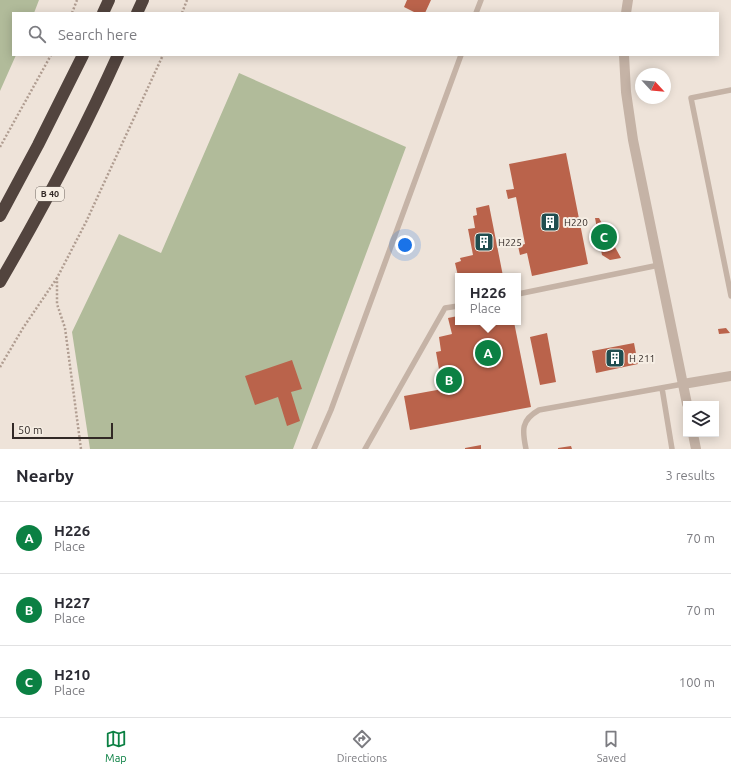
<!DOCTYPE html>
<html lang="en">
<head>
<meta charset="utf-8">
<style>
	:root { --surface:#fff; --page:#f7f7f7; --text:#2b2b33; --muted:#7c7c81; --line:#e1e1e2; --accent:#0b8043 }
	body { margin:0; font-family:Ubuntu,sans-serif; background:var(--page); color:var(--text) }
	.controls { position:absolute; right:12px; bottom:12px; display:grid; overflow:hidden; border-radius:0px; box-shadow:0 2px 10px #0003 }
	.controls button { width:36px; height:36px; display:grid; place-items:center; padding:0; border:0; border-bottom:1px solid var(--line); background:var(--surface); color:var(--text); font:20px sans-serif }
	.compass { position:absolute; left:635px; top:68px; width:36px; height:36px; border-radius:50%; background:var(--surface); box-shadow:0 2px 10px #0003; rotate:116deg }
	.scale { position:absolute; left:12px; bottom:10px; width:101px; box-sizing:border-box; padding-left:4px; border:2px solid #322926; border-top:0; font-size:11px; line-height:14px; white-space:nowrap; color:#322926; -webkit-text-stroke:3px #f6eee4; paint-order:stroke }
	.you { position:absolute; left:405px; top:245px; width:14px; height:14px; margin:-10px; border:3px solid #fff; border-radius:50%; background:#1a73e8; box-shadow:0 0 0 6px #1a73e833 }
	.badge { display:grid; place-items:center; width:26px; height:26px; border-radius:50%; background:var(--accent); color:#fff; font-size:13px; font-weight:700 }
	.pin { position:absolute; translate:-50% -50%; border:2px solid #fff; box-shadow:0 1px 4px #0006 }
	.popup { position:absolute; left:455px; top:273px; width:66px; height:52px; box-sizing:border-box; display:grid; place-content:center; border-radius:0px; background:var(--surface); filter:drop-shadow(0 1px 3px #0005); font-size:13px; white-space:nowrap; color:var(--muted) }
	.popup b { font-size:15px; color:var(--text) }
	.popup::after { content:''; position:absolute; left:50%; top:100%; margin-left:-8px; border:8px solid transparent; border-top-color:var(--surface) }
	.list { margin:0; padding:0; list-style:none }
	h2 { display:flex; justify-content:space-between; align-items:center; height:52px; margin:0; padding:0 16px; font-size:17px }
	h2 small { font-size:13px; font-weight:400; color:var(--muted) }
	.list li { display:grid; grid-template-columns:26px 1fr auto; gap:12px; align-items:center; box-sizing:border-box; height:72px; padding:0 16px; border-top:1px solid var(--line) }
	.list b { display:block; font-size:15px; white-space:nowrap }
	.list p { margin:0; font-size:13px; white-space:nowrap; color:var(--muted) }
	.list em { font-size:13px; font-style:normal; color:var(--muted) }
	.icon { flex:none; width:22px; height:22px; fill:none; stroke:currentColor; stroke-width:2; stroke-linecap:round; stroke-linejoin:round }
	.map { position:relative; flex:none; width:731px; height:449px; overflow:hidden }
	.search { position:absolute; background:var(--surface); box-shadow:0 2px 10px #0003; left:12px; right:12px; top:12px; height:44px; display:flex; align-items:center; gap:10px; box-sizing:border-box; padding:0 14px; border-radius:0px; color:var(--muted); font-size:15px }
	.sheet { height:268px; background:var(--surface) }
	nav { display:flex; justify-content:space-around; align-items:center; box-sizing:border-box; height:56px; border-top:1px solid var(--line); background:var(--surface); font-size:11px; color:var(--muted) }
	nav a { display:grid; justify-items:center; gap:2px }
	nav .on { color:var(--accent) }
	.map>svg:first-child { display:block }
	.green { fill:#b1bb9a }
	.building { fill:#ba634b; fill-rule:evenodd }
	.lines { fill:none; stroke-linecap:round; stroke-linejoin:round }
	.path { stroke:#b09d91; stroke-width:2.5; stroke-dasharray:2 2; stroke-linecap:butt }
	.lane { stroke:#c5b3a6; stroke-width:5.5 }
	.street { stroke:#c5b3a6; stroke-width:10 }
	.highway { stroke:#52443e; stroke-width:12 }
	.labels { text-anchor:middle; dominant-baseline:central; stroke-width:4; stroke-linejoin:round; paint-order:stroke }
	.shield { fill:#f6eee4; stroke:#6d645f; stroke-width:1 }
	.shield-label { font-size:9px; font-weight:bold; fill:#322926 }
	.poi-label { font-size:10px; fill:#322926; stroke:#f6eee4; text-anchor:start }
</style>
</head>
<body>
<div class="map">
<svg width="731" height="449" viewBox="0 0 731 449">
	<rect width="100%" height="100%" fill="#eee3d9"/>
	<path class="green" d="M0 0H39L34 13H13V55H16L0 91Z
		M239 73 406 147 293 449H90L72 332 119 234 161 253Z"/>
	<path class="building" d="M407 0H431L425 13H416L404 7Z
		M566 153 588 264 532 276 527 253 520 255 518 246 525 244 516 197 508 199 506 190 514 189 509 164Z
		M489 205 503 276H458L455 263 461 261 460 258 473 255 468 229 475 228 473 216 477 215 476 208Z
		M595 218H599L621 258 610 260 602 255Z
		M458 316V322H514L531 407 410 430 404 396 448 388 445 374 440 375 436 352 441 351 439 337 452 334 448 318ZM459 371 461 385 453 387 450 373Z
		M726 328 730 333 719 334 718 329Z
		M547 333 556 382 540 385 530 337Z
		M634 343 638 364 596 373 592 351Z
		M292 360 302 389 291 392 300 421 287 426 278 397 255 405 245 376Z
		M481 445V449H465V448Z
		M571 446 572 449H558V448Z"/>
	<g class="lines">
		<path class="path" d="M72 13 77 0
			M182 13 187 0
			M0 147 51 55
			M0 367 23 328 57 278
			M81 449 65 328 57 304V278L86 222 163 55"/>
		<path class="lane" d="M476 13 481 0
			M731 90 691 98 731 296
			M518 294 659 265
			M662 388 672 449
			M314 449 331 410 461 55
			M365 449 445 308 458 306
			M526 449C522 430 521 420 539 410L683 384"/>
		<path class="street" d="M626 13 628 0
			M624 55 626 92 633 140 687 404
			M683 384 731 376
			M693 434 696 449"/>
		<path class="highway" d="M103 13 109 0
			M137 13 143 0
			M0 216 38 145 83 55
			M0 282C43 208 83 133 118 55"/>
	</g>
	<defs>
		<g id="building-square" transform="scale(1)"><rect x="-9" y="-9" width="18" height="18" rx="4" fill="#204d4f" stroke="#f6eee4"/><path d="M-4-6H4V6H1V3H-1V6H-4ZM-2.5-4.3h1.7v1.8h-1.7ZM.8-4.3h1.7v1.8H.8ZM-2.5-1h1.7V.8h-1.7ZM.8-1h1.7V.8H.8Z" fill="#fff"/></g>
	</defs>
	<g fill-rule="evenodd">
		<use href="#building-square" x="550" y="222"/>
		<use href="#building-square" x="484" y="242"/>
		<use href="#building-square" x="615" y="358"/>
	</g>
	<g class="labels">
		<rect class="shield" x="36" y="187" width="28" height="14" rx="3"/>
		<g class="shield-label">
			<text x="50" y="194">B 40</text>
		</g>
		<g class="poi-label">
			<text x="564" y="222">H220</text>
			<text x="498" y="242">H225</text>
			<text x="629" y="358">H 211</text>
		</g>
	</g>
</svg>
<div class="controls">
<button><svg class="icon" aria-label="layers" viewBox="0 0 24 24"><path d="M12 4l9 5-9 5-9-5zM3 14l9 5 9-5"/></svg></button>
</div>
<svg class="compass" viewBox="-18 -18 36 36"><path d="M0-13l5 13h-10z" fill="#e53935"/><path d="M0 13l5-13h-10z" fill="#7c7c81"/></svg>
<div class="scale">50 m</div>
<div class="you"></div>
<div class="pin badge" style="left:488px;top:353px">A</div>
<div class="popup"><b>H226</b>Place</div>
<div class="pin badge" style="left:449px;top:380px">B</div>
<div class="pin badge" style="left:604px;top:237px">C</div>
<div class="search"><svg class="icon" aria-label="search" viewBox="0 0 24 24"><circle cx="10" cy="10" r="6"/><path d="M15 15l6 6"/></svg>Search here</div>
</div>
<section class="sheet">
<h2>Nearby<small>3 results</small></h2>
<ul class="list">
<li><span class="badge">A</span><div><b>H226</b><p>Place</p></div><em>70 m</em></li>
<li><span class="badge">B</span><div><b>H227</b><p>Place</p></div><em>70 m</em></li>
<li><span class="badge">C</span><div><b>H210</b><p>Place</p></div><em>100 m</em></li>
</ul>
</section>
<nav>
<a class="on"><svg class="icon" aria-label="map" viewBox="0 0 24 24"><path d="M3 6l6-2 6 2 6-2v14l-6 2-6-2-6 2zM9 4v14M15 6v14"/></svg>Map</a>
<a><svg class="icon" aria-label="directions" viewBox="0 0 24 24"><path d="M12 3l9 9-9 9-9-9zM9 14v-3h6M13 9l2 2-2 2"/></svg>Directions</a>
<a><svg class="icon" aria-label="saved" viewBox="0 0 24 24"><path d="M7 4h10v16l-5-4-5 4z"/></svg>Saved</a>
</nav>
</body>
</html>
